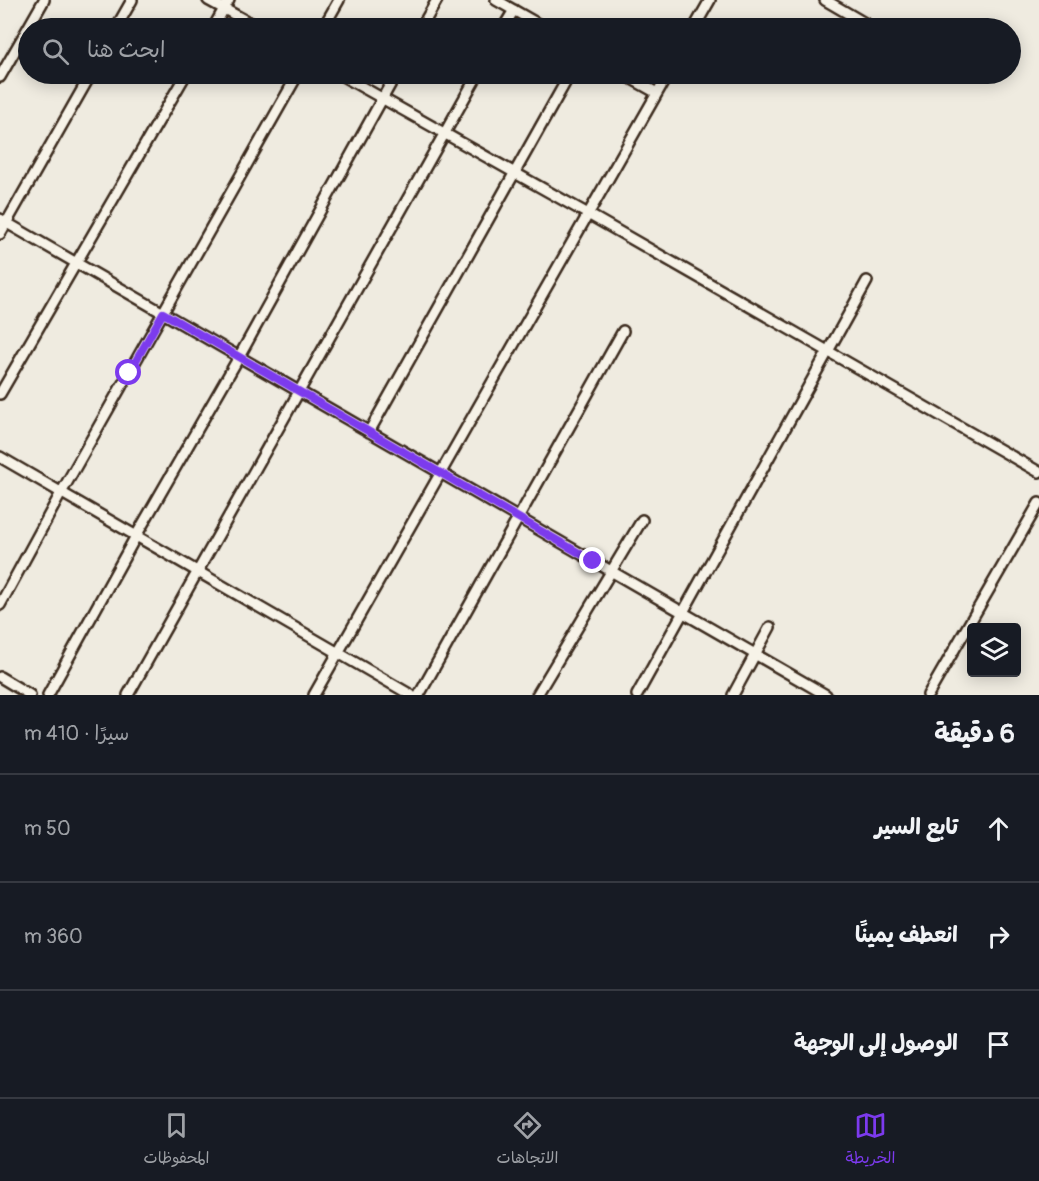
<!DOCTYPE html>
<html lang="ar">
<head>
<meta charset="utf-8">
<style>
	:root { --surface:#171b24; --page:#20242c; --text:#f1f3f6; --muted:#9ea1a6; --line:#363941; --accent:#7c3aed }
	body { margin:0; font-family:Pangolin,"Playpen Sans Arabic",sans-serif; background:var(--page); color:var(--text); direction:rtl }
	.controls { position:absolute; right:18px; bottom:18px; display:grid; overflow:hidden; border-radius:6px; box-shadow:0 3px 15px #0003 }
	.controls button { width:54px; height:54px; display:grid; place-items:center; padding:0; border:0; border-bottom:2px solid var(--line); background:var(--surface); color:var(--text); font:30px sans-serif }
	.stop { position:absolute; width:18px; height:18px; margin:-14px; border:4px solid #7c3aed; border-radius:50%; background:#fff }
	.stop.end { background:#7c3aed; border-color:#fff; box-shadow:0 2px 6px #0008 }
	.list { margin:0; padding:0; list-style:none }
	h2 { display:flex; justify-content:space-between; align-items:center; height:78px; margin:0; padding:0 24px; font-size:26px }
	h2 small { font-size:20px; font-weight:400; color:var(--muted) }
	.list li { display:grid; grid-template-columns:39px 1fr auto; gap:18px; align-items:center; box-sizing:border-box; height:108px; padding:0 24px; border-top:2px solid var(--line) }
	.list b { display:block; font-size:22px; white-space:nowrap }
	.list em { font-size:20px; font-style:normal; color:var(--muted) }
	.icon { flex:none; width:33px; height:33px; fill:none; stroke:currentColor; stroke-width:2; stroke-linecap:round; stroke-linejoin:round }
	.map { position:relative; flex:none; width:1039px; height:695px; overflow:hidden; direction:ltr }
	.search { position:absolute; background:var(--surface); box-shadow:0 3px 15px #0003; left:18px; right:18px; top:18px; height:66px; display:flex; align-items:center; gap:15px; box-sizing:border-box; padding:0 21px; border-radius:33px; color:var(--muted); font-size:22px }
	.sheet { height:402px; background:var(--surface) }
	nav { display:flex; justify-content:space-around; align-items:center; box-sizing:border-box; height:84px; border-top:2px solid var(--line); background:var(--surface); font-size:16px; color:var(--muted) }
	nav a { display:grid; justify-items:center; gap:3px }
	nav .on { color:var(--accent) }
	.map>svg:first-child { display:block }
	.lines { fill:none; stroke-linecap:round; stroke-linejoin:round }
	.minor-casing { stroke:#3b2a1e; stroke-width:14 }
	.minor { stroke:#f7f3e8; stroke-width:9 }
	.route { stroke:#7c3aed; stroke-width:8 }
</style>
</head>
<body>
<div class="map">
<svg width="1039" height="695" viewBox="0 0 1039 695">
	<rect width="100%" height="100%" fill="#efebe0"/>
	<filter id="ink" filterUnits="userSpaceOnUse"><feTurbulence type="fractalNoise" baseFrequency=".0167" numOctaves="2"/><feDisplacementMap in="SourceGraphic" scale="12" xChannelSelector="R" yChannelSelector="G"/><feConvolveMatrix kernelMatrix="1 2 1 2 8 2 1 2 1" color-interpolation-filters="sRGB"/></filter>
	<g filter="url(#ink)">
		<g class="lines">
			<g class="minor-casing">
				<path id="minor" d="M208 0 259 28
					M496 0 545 28
					M825 0 873 28
					M116 28 132 0
					M213 28 229 0
					M323 28 339 0
					M421 28 437 0
					M503 28 514 10
					M694 28 710 0
					M339 74 588 214 1039 472
					M623 74 657 93
					M0 77 44 0
					M0 219 826 695
					M0 234 91 74
					M0 394 186 74
					M369 432 570 74
					M0 457 411 695
					M0 605 61 493 298 74
					M0 677 30 695
					M48 695 136 536 239 357 396 74
					M128 695 478 74
					M314 695 668 74
					M419 695 623 331
					M537 695 642 520
					M637 695 867 281
					M733 695 770 627
					M928 695 1039 503"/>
			</g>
			<use href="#minor" class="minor"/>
		</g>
	</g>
	<g class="lines" filter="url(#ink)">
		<path class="route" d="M129 373 163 313 593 561"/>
	</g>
</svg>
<div class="controls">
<button><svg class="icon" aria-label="layers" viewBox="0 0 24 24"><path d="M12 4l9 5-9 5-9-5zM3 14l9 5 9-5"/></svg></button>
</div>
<div class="stop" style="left:129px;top:373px"></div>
<div class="stop end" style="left:593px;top:561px"></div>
<div class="search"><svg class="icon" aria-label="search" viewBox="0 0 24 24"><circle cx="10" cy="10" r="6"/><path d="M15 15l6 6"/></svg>ابحث هنا</div>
</div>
<section class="sheet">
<h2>6 دقيقة<small>سيرًا · 410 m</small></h2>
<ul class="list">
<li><svg class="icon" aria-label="ahead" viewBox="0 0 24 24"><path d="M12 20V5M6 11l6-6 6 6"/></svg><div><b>تابع السير</b></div><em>50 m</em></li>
<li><svg class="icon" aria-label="right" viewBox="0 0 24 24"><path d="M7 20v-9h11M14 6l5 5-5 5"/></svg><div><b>انعطف يمينًا</b></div><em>360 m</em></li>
<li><svg class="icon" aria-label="arrive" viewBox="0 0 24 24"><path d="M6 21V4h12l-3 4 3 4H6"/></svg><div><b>الوصول إلى الوجهة</b></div></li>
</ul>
</section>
<nav>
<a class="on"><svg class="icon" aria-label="map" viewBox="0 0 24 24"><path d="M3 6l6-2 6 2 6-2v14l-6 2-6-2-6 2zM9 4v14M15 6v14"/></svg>الخريطة</a>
<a><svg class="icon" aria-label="directions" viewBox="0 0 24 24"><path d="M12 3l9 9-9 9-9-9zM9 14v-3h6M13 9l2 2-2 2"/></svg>الاتجاهات</a>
<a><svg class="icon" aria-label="saved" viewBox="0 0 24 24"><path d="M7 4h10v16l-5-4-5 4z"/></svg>المحفوظات</a>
</nav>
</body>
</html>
